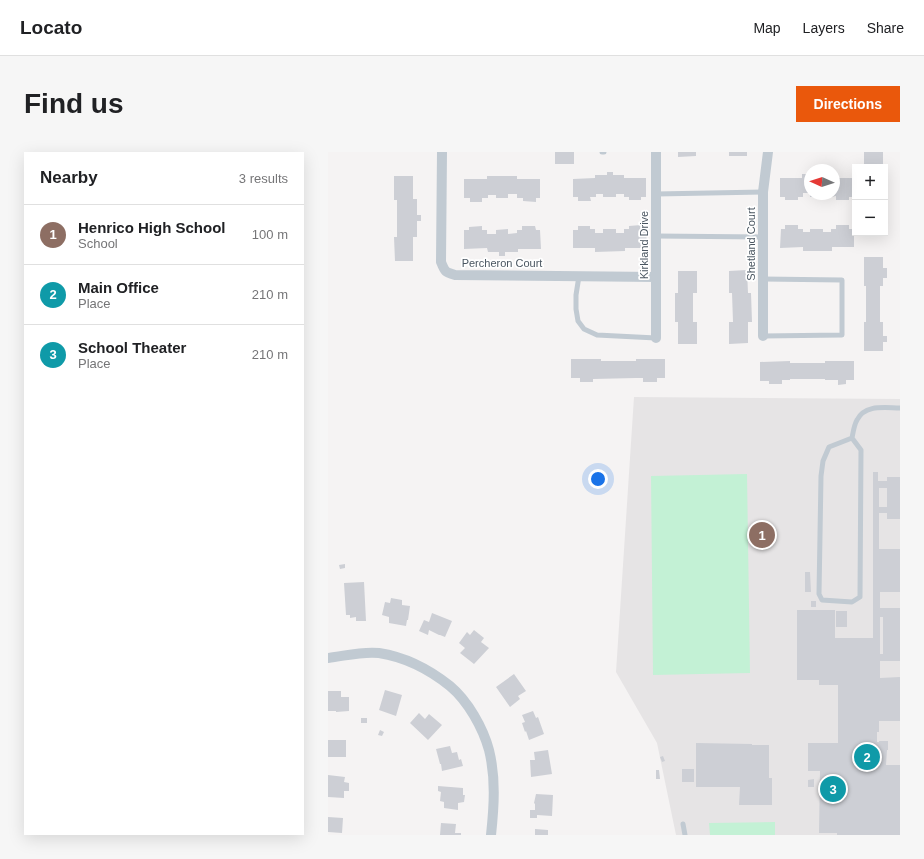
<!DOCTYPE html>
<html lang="en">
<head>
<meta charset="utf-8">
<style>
	:root { --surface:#fff; --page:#f6f6f6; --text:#202124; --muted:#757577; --line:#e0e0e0; --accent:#ea580c }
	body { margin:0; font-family:Helvetica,sans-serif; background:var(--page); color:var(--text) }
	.controls { position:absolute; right:12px; top:12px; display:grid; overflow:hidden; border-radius:0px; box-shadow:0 4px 16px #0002 }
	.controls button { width:36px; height:36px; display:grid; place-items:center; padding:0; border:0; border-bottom:1px solid var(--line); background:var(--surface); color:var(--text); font:20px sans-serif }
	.compass { position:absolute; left:476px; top:12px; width:36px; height:36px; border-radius:50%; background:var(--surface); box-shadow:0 4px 16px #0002; rotate:273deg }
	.you { position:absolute; left:270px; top:327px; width:14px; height:14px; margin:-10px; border:3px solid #fff; border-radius:50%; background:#1a73e8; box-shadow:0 0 0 6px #1a73e833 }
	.badge { display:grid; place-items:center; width:26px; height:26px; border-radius:50%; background:var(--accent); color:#fff; font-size:13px; font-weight:700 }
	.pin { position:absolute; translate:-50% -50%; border:2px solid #fff; box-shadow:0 1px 4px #0006 }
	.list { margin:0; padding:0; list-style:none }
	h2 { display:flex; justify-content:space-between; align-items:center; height:52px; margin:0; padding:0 16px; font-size:17px }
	h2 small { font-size:13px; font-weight:400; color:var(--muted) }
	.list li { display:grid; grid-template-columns:26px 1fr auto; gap:12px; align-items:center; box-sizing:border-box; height:60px; padding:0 16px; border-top:1px solid var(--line) }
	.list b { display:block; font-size:15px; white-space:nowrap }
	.list p { margin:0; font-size:13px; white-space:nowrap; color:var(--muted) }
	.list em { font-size:13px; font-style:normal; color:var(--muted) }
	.map { position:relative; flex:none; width:572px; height:683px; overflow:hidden; border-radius:0px }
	header { display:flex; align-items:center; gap:24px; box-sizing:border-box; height:56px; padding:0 20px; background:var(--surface); border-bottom:1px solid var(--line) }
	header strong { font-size:19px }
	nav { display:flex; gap:22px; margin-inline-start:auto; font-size:14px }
	.intro { display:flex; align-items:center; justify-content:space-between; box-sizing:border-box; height:96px; padding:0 24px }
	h1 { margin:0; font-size:28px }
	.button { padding:10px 18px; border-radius:0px; background:var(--accent); color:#fff; font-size:14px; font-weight:700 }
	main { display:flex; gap:24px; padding:0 24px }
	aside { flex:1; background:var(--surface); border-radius:0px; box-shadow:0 4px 16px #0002 }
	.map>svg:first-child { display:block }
	.education { fill:#e6e4e5 }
	.green { fill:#c3f1d5 }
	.building { fill:#cdcfd5; fill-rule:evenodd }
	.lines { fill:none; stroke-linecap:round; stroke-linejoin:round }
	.service { stroke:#c1cad2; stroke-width:5 }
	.minor { stroke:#c1cad2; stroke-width:10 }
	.labels { text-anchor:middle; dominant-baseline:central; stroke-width:3.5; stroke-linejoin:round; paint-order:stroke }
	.street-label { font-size:11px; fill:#4a5661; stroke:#fff }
</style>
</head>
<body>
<header>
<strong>Locato</strong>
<nav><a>Map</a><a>Layers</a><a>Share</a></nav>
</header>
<div class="intro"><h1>Find us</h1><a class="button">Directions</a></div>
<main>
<aside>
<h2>Nearby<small>3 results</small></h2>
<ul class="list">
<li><span class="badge" style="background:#8d6e63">1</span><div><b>Henrico High School</b><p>School</p></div><em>100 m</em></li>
<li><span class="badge" style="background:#0f9aa8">2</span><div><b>Main Office</b><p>Place</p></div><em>210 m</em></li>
<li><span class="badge" style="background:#0f9aa8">3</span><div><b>School Theater</b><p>Place</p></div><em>210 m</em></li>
</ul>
</aside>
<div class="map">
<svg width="572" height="683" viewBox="0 0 572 683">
	<rect width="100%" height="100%" fill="#f5f3f3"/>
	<path class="education" d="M306 245 572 247V683H348L329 591 288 520Z"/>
	<path class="green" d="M419 322 422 521 325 523 323 324Z
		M447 670V683H382L381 671Z"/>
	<path class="building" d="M227 0H246V12H227Z
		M350 0H368V4L350 5Z
		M401 0H419V4H401Z
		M536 0H555V15H536Z
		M279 20H285V23H296V26H318V45H313V48H301V45H296V42H288V45H275V42H268V45H262L263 49H250V45H245V27L267 26V23H279Z
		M474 22H482V41H475V45H470V48H457V45H452V26H474Z
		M66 24H85V47H89V63H93V69H89V85H85V109H67L66 85H69V48H66Z
		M159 24H189V27H212V46H208V50L195 49V46H189V42H180V46H168V43H160V46H154V50H142V46H136V27H159Z
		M506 26H526V45H521V48H508V44L503 45V42H506Z
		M482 42H495V45H482Z
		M313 73V77H318L319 96H297V99L267 100V96H245V78H250V74H262V77H267V81H275V77H288V81H296V77H301V74Z
		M457 73H470V77H475V80H482V77H495V80H503V77H508V73H521V77H526V95H504V99H475V95L452 96 453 77H457Z
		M154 74V78H159V82H168V78L180 77V82L189 81V78H194V74H207L208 78H212L213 97H190V100H177V104H171V100H160L159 96 136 97V78H141V75Z
		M536 105H555V116H559V126H555V134H552V170H555V184H559V190H555V199H536V170H538V134H536Z
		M419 118 420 141H423L424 170H420V191L401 192V170H405L404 141H401V119Z
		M350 119H369V141H365V170H369V192H350V170H347V141H350Z
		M243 207H273V209H308V207H337V226H329V230H315V226H308L265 227V230H252V226H243Z
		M462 209V211H497V209H526V228H518V232L510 233V228H497V227H462V228H454V232H441V229H432V210Z
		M545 320H550V329H559V325H572V367H559V361H551V397H572V440H552V456H572V509H552V526L572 525V569H551V580H549V590H551V589H560V598H559L558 613H572V683H509V681H491L492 619H480V591H510V533H491V528H469V458H507V486H545ZM551 336H559V355H551ZM552 465H555V502H552Z
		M17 412V416L12 417 11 413Z
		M477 420H482L483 440H477Z
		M36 430 38 469H28V465L22 466V463H18L16 431Z
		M63 446 74 448V453L82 454 80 468H79L78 474 61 471V465L54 463 57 450 62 451Z
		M483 449H488V455H483Z
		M508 459H519V475H508Z
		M104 461 124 469 117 485 112 483H111L101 478 100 483 91 479 96 468 101 470Z
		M146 478 156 486 153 490 161 496 146 512 132 501 137 496 131 491 139 480 142 483Z
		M186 522 198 539 190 544 192 547 182 555 168 535Z
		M57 538 74 543 68 564 51 558Z
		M0 539H13V545H21V559L8 560V559H0Z
		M205 559 208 566 210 565 216 582 201 588 198 579 197 580 194 571 197 570 194 563Z
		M91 561 97 567 101 562 114 573 100 588 82 571Z
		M33 566H39V571H33Z
		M52 578 56 580 54 584 50 583Z
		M0 588H18V605H0Z
		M368 591 424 592V593H441V626H444V653H411L412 635H368Z
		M122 594 124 601 129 600 131 608 133 607 135 614 114 619 113 612H112L108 597Z
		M220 598 224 622 203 625 202 608H207L206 600Z
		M335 604 337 609 334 610 332 605Z
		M354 617H366V630H354Z
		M328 618H331L332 627H328Z
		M0 623 17 625 16 630 21 631V639H16V646L0 645Z
		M486 627V635H480V628Z
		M110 634 135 636V643H137L136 650 130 651V658L116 656V650L112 649 113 640 110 639Z
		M208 642 225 643 224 664 209 663V666H202V658H207V652L206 651Z
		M0 665 15 666 14 681 0 680Z
		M113 671 128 672 127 681H133V683H112Z
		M207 677 220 678V683H207Z"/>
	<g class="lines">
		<path class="service" d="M274 0H276
			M328 42 435 40
			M328 84 435 85
			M251 124 248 143V157L250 169 256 177 269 183 328 186
			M435 127 514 128V183L435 184
			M524 286 501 295 495 309 493 324 491 442 494 448 524 450 532 445 533 298 524 286C525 281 526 273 529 268 537 252 557 256 572 256
			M355 672 357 683"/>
		<path class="minor" d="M114 0 113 110C117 120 117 120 127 123L328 125
			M328 0V186
			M435 184V40L440 0
			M0 506C17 504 34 499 51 501 77 505 102 518 122 534 140 549 155 576 161 598 168 626 166 655 163 683"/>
	</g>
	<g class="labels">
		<g class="street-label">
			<text transform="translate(423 92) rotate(-90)">Shetland Court</text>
			<text transform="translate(316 93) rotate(-90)">Kirkland Drive</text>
			<text x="174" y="111">Percheron Court</text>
		</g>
	</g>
</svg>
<div class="controls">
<button>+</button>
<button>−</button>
</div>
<svg class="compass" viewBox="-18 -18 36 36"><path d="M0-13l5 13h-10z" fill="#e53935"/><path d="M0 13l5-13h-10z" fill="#757577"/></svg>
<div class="you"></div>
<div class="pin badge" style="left:434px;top:383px;background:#8d6e63">1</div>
<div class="pin badge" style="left:539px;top:605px;background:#0f9aa8">2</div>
<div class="pin badge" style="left:505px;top:637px;background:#0f9aa8">3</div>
</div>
</main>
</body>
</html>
